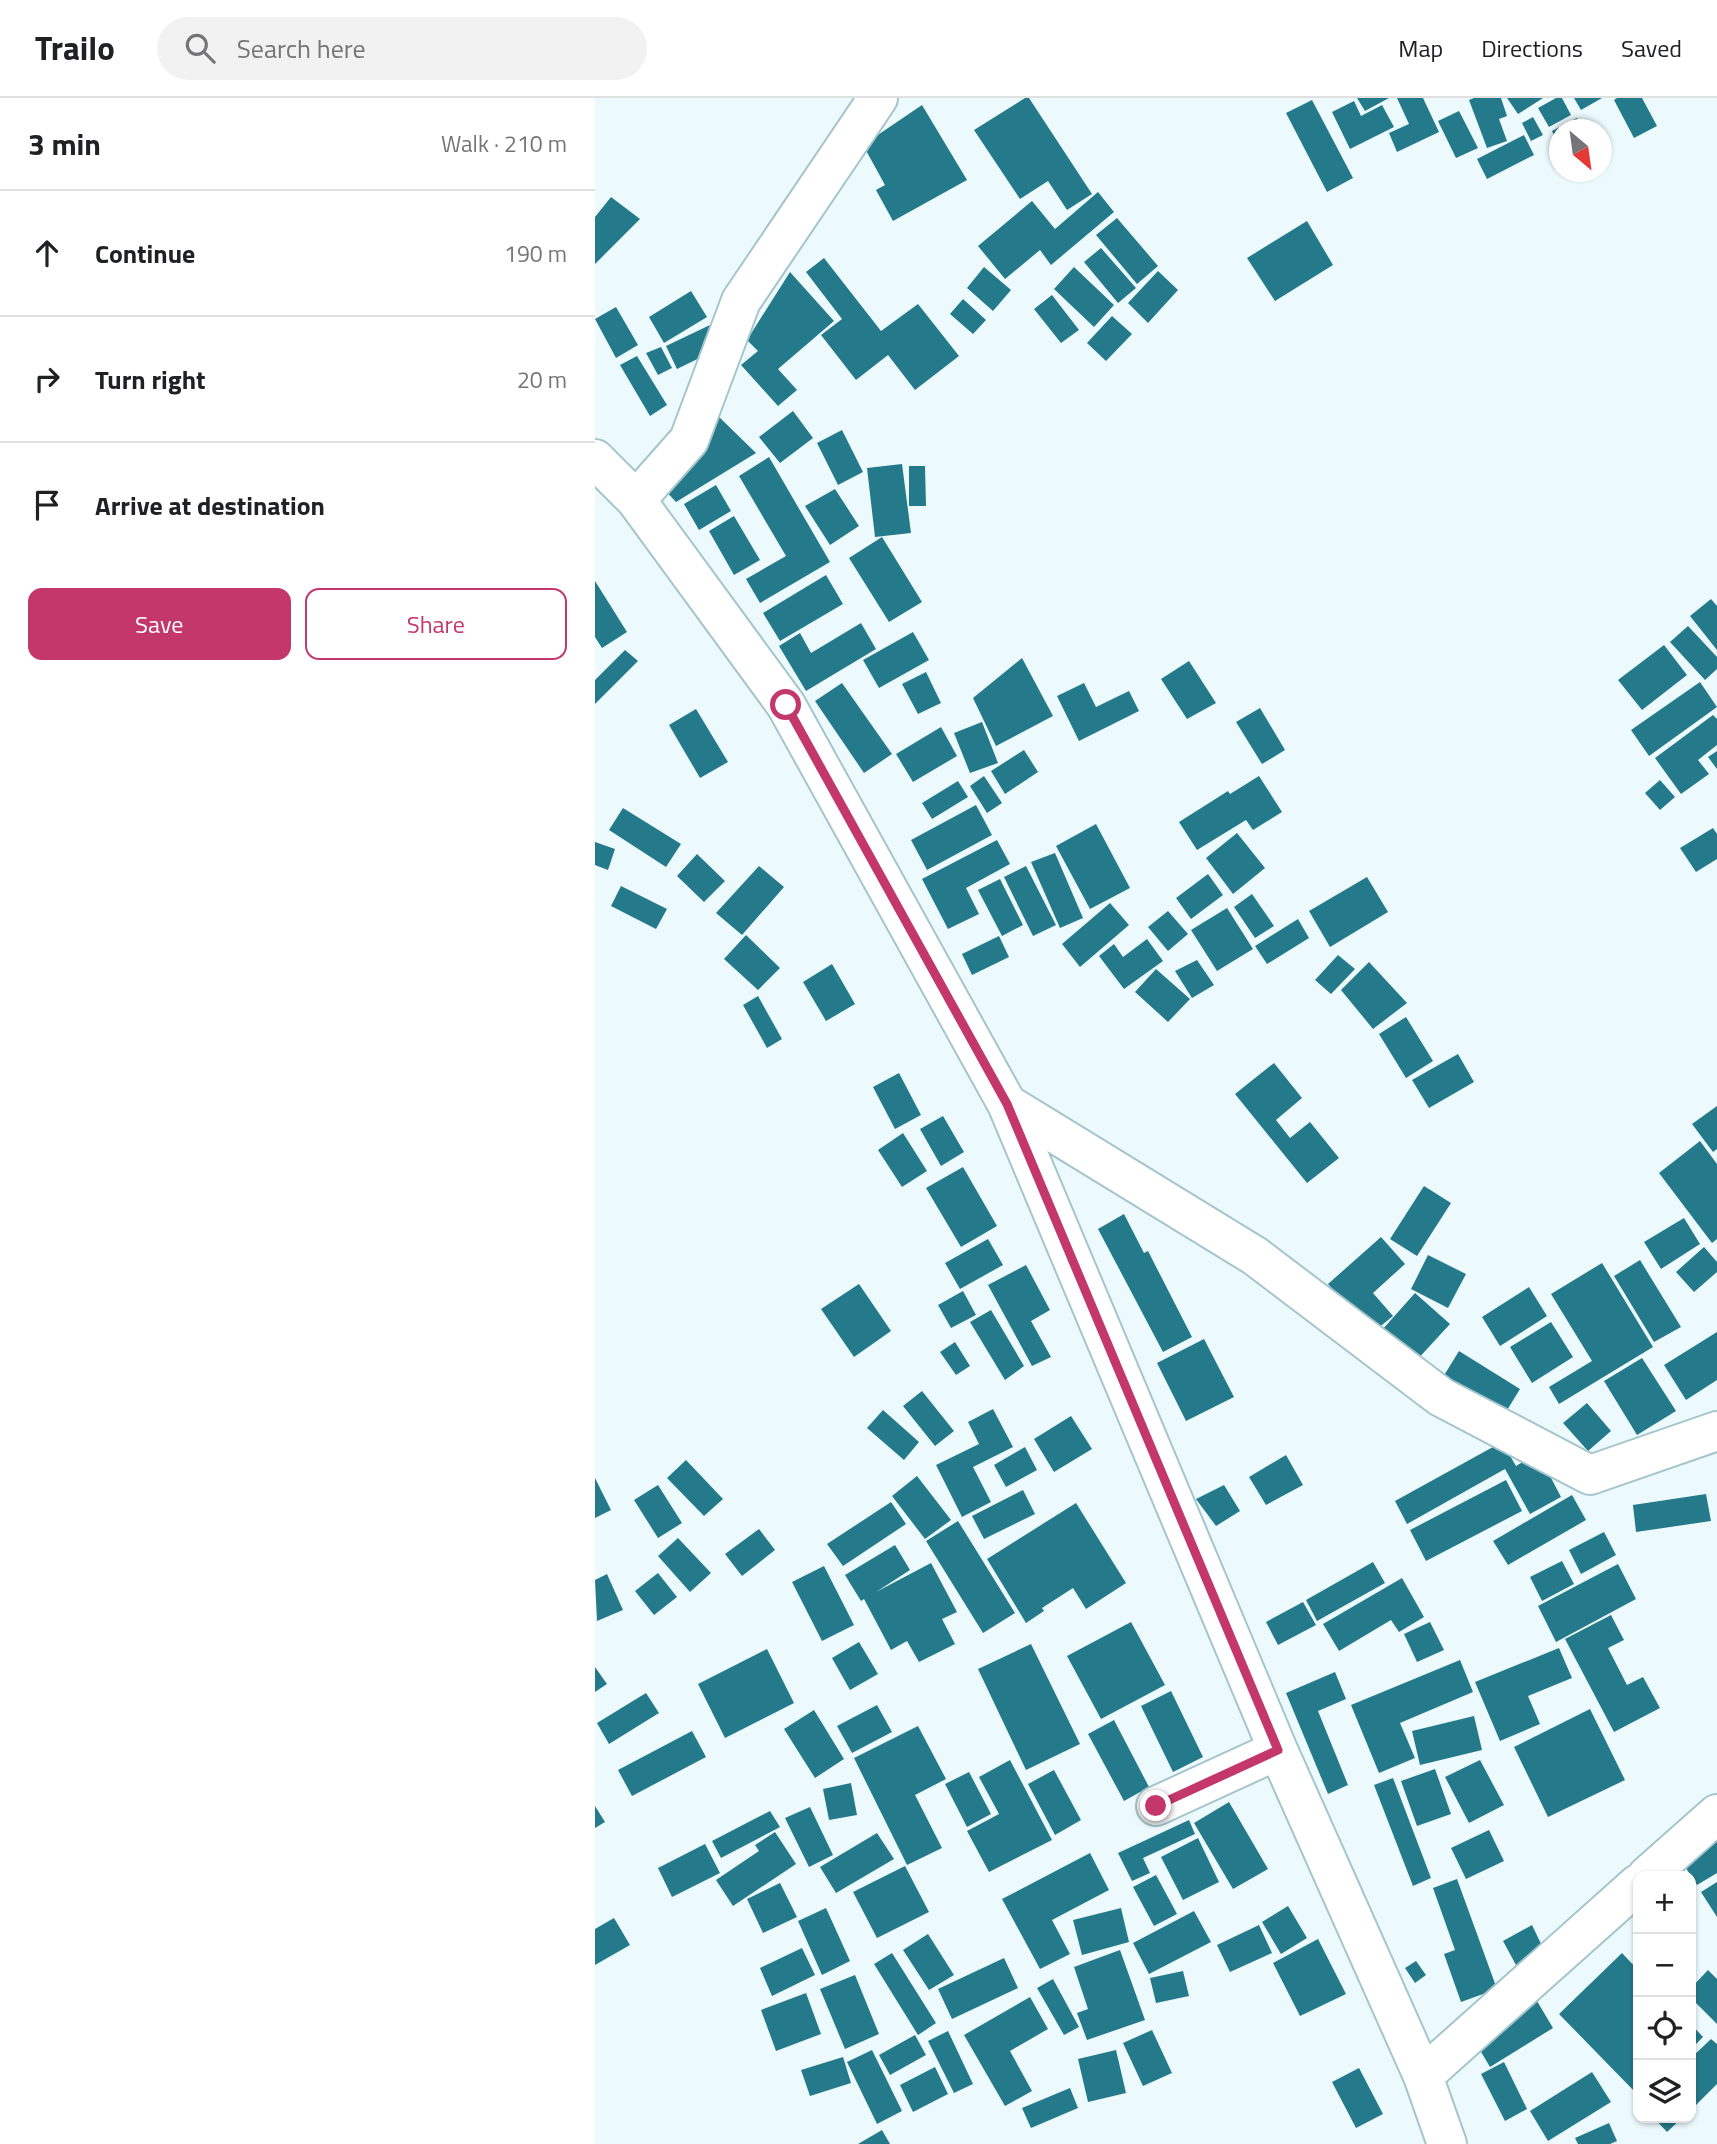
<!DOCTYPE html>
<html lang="en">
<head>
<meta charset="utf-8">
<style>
	:root { --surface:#fff; --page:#f2f2f2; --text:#202124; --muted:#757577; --line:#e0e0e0; --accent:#c3376a }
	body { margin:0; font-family:"Titillium Web",sans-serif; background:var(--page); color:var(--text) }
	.controls { position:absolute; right:21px; bottom:21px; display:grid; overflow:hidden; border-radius:14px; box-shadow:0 2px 5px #0004 }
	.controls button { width:63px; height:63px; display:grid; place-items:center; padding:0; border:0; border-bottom:2px solid var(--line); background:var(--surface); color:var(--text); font:35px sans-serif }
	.compass { position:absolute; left:954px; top:21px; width:63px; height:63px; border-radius:50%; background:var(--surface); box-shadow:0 2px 5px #0004; rotate:151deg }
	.stop { position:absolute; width:21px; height:21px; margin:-16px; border:5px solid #c3376a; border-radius:50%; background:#fff }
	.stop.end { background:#c3376a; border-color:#fff; box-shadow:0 2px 7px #0008 }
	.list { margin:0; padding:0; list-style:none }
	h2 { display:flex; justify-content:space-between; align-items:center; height:91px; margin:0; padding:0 28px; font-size:30px }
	h2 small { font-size:23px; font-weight:400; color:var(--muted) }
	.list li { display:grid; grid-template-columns:46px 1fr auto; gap:21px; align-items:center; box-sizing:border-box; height:126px; padding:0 28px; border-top:2px solid var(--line) }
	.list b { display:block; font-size:26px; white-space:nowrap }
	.list em { font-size:23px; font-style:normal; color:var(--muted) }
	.actions { display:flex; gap:14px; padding:21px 28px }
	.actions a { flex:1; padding:16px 0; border:2px solid var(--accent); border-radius:14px; text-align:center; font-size:24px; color:var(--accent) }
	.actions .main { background:var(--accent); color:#fff }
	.icon { flex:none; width:38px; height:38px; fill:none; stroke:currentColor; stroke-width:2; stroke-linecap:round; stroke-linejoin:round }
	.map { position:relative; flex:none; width:1122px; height:2046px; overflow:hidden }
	header { display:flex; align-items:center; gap:42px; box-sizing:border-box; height:98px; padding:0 35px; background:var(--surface); border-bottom:2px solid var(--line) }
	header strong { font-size:33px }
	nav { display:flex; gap:38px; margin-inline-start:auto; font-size:24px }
	.search { width:490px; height:63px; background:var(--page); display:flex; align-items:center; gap:18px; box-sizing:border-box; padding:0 24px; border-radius:38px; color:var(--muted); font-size:26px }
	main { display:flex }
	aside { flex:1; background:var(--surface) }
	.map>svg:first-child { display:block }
	.building { fill:#247a8a }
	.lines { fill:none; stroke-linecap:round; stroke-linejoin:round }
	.minor-casing { stroke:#a5c5cc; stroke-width:42 }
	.minor { stroke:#fff; stroke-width:38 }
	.route { stroke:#c3376a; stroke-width:9 }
</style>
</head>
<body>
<header>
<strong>Trailo</strong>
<div class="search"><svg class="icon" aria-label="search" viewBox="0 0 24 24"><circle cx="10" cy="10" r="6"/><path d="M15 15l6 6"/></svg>Search here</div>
<nav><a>Map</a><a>Directions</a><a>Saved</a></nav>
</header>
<main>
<aside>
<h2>3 min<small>Walk · 210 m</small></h2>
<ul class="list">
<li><svg class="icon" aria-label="ahead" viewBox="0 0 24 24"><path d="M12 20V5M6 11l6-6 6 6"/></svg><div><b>Continue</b></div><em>190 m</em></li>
<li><svg class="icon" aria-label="right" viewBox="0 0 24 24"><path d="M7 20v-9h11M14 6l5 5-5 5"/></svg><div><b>Turn right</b></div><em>20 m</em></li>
<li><svg class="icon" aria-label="arrive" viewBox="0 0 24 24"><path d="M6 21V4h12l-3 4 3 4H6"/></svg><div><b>Arrive at destination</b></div></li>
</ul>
<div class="actions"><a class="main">Save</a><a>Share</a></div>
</aside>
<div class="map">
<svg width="1122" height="2046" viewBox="0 0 1122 2046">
	<rect width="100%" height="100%" fill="#ecfafd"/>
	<path class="building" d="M430 0H434L497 96 472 112 453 83 425 101 379 32Z
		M762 0H794L770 13Z
		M802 0H828L844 34 802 54 794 35 814 26Z
		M879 0H906L912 18 904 21 912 43 892 50 874 2Z
		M912 0H948L923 16Z
		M961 0H967L976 17 954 29 943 10Z
		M979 0H1007L986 12Z
		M1022 0H1047L1062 28 1039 40 1019 2Z
		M717 2 758 80 732 94 691 15Z
		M759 3 766 18 787 7 799 29 755 51 737 14Z
		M327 7 372 82 298 123 281 92 290 87 268 47Z
		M864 13 883 50 861 60 843 23Z
		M938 19 948 37 936 43 927 25Z
		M982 20 989 32H964V47L957 33Z
		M929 37 939 57 892 81 882 61Z
		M503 94 519 114 456 167 445 152 410 181 383 148 437 103 460 131Z
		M16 99 45 121 0 166V119Z
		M522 120 563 168 542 186 501 137Z
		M712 123 738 167 680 203 652 160Z
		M506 150 541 190 523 205 489 164Z
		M229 160 286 233 323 206 364 258 320 292 293 257 261 282 226 237 247 221 211 174Z
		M389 169 416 192 398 213 372 190Z
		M479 169 519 207 499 229 459 191Z
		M563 173 583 192 553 225 533 205Z
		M195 174 239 223 183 271 202 292 183 308 146 267 163 253 152 242Z
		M96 193 112 219 69 245 54 219Z
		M457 197 484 232 466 245 439 211Z
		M368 201 391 222 378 236 355 216Z
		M21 209 43 247 21 260 0 221Z
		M517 218 537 236 511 263 492 245Z
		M115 227 127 249 82 271 71 248Z
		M66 249 77 270 63 277 51 255Z
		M42 258 72 307 55 318 25 267Z
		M198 313 218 340 185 365 164 339Z
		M120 315 161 355 81 404 63 385Z
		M247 332 268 374 243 387 222 345Z
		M174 359 235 464 165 505 151 481 191 458 144 378Z
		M307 366 316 435 280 439 272 370Z
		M314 368H330L331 408H314Z
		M121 387 136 413 104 432 89 406Z
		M240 391 264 428 235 447 210 408Z
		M139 418 165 462 139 477 114 433Z
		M287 439 327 504 294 524 254 460Z
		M231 477 248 506 185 543 168 515Z
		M0 483 32 534 7 550 0 539Z
		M1116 501 1122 508V552L1095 518Z
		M266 525 281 551 211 593 184 548 205 535 216 555Z
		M1093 528 1122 559V571L1110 582 1075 544Z
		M318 534 334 562 284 590 268 562Z
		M1069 547 1092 577 1047 612 1023 582Z
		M30 552 43 563 0 606V582Z
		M427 560 458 618 401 648 378 600Z
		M594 563 621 605 592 621 566 581Z
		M331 574 346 605 323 616 307 586Z
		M1105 584 1122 609 1054 658 1036 632Z
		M247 585 297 656 269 675 220 603Z
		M489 585 501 609 534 593 544 613 484 643 462 598Z
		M665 610 690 652 667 666 641 624Z
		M101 611 133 664 105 680 74 627Z
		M1118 617 1122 621V647L1103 662 1114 676 1086 696 1060 660Z
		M387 624 403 665 375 675 359 635Z
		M346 629 362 658 318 684 301 656Z
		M429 652 443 674 410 696 396 673Z
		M1122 653V671L1113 659Z
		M389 678 407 705 392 715 375 688Z
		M664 678 687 714 658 732 651 722 602 752 584 724 633 693 635 696Z
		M1065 682 1080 699 1065 712 1050 695Z
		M363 683 373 699 337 721 327 705Z
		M381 707 397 737 332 772 316 742Z
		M28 710 86 746 71 769 14 732Z
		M501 726 535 790 495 811 461 748Z
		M1118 730 1122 736V761L1101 774 1085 750Z
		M642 735 670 770 638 796 611 760Z
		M402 742 415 766 371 790 384 816 353 831 327 781Z
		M0 744 20 751 13 772 0 767Z
		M460 755 488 820 465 830 436 764Z
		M102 756 130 783 109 804 82 778Z
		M164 768 189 789 147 837 121 815Z
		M431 768 461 827 438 838 409 779Z
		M613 776 628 797 596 821 581 800Z
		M772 779 793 814 735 849 714 813Z
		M405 781 428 827 407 838 383 792Z
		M26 788 72 811 61 831 16 808Z
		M657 796 679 828 660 840 639 809Z
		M515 805 534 827 485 869 467 846Z
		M632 810 658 851 622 873 596 832Z
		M573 813 593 836 573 853 553 829Z
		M703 821 714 840 672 866 660 848Z
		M151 837 185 870 163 892 129 861Z
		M404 838 414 859 377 877 367 856Z
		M552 841 568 863 529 891 504 858 519 846 528 859Z
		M743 857 760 871 736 896 720 882Z
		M602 862 619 887 597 900 580 873Z
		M774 864 812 905 778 931 746 892Z
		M237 866 260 906 231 923 208 884Z
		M561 871 595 901 573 924 540 894Z
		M163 898 187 941 172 950 148 907Z
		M811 919 838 963 811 980 784 936Z
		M863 956 879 984 834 1010 817 982Z
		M679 965 707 1000 681 1022 695 1040 715 1024 744 1060 712 1085 640 996Z
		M304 975 326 1017 300 1031 278 989Z
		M1122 1008V1051L1118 1054 1097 1026Z
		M348 1018 369 1054 346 1068 325 1031Z
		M308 1035 332 1073 307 1089 283 1052Z
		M1105 1043 1122 1066V1141L1117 1145 1064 1075Z
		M368 1069 402 1128 366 1149 331 1090Z
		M829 1088 856 1105 822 1158 795 1141Z
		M529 1116 549 1155 553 1153 597 1239 568 1254 503 1131Z
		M1089 1120 1105 1146 1066 1171 1049 1144Z
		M786 1139 810 1166 778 1195 798 1218 777 1235 733 1186Z
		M393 1141 408 1167 365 1191 350 1165Z
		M1109 1149 1122 1164V1174L1099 1194 1081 1174Z
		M833 1157 871 1176 853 1210 816 1191Z
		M1045 1162 1086 1229 1059 1244 1019 1178Z
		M1007 1165 1058 1249 964 1306 954 1289 997 1263 956 1196Z
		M431 1167 455 1212 436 1223 456 1259 437 1268 393 1187Z
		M264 1186 296 1233 259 1259 226 1211Z
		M934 1189 952 1218 905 1248 887 1219Z
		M368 1193 381 1217 356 1230 343 1207Z
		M820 1195 855 1226 821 1263 787 1232Z
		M396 1212 429 1268 410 1282 375 1224Z
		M956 1224 978 1259 937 1285 915 1249Z
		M1122 1234V1282L1091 1302 1069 1267Z
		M609 1241 639 1299 591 1323 562 1265Z
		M360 1244 375 1268 361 1277 345 1254Z
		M864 1253 925 1291 906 1322 845 1284Z
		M1047 1260 1081 1313 1042 1337 1009 1283Z
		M327 1293 359 1333 340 1348 308 1308Z
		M992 1305 1016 1333 993 1353 968 1325Z
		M398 1311 418 1349 378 1369 396 1404 367 1419 341 1367 384 1346 373 1324Z
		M288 1312 324 1344 309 1362 272 1330Z
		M476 1318 497 1351 459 1374 439 1341Z
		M907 1344 921 1368 943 1355 966 1399 935 1416 910 1371 812 1426 800 1403Z
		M430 1349 442 1372 411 1389 399 1367Z
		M691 1357 708 1387 671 1407 654 1379Z
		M91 1362 128 1401 109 1418 72 1380Z
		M322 1378 356 1422 330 1441 297 1398Z
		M0 1380 16 1412 0 1420Z
		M911 1382 927 1413 831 1463 815 1432Z
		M63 1387 87 1425 63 1440 39 1402Z
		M629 1387 645 1413 621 1428 601 1401Z
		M428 1392 440 1416 389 1441 377 1418Z
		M1111 1396 1116 1423 1041 1434 1038 1407Z
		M977 1397 991 1422 913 1467 898 1443Z
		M296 1404 311 1426 248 1468 232 1446Z
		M481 1405 531 1485 491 1511 478 1490 447 1510 449 1513 431 1525 392 1461Z
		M363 1423 420 1515 388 1535 331 1443Z
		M164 1431 180 1452 147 1478 130 1456Z
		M1009 1434 1021 1457 986 1476 974 1452Z
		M83 1440 116 1475 95 1494 63 1458Z
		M300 1447 315 1472 281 1494 336 1465 362 1514 347 1521 360 1546 324 1564 312 1543 296 1552 269 1501 266 1503 250 1477Z
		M967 1463 979 1486 947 1503 935 1479Z
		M778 1464 790 1485 722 1523 711 1502Z
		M1023 1466 1041 1501 961 1544 943 1508Z
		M229 1468 259 1527 227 1543 197 1484Z
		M63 1475 82 1499 59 1517 40 1493Z
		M12 1476 28 1512 2 1523 0 1482Z
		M807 1480 829 1519 804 1534 796 1522 744 1553 728 1526Z
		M708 1504 721 1527 683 1547 671 1524Z
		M1016 1517 1029 1542 1013 1550 1032 1587 1048 1579 1065 1610 1019 1634 970 1541Z
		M536 1524 570 1587 506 1621 472 1558Z
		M835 1524 849 1552 822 1564 809 1536Z
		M264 1544 283 1576 255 1592 237 1560Z
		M436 1546 485 1646 431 1672 383 1571Z
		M964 1550 977 1580 933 1598 945 1626 905 1643 880 1584Z
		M172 1551 199 1605 130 1640 103 1586Z
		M865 1562 878 1594 805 1625 820 1660 784 1675 756 1607Z
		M0 1569 12 1586 0 1594Z
		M740 1574 751 1601 723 1613 753 1687 733 1696 691 1595Z
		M576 1593 608 1659 578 1674 546 1608Z
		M51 1595 64 1615 14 1646 2 1625Z
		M282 1607 297 1634 257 1655 242 1628Z
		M995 1611 1030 1682 953 1719 919 1649Z
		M219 1612 249 1661 220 1680 189 1631Z
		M879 1618 887 1652 825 1667 817 1633Z
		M519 1622 554 1689 529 1703 493 1636Z
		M323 1628 351 1681 320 1697 347 1750 312 1767 259 1660Z
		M97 1633 111 1659 37 1698 23 1672Z
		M415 1662 457 1742 394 1774 372 1733 404 1716 384 1679Z
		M885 1662 909 1707 874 1725 850 1679Z
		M840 1671 856 1716 822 1728 806 1683Z
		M459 1672 486 1722 460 1737 433 1686Z
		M374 1674 396 1716 372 1729 350 1686Z
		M798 1680 836 1780 818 1788 779 1687Z
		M256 1685 262 1717 234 1722 228 1691Z
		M634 1704 673 1771 638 1791 599 1725Z
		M0 1708 10 1724 0 1730Z
		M215 1709 238 1757 214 1769 190 1720Z
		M175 1713 185 1729 126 1760 117 1743Z
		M594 1722 600 1736 548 1760 555 1775 537 1783 523 1755Z
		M894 1732 909 1763 871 1781 856 1750Z
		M180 1734 201 1766 138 1808 121 1782 164 1753 160 1747Z
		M282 1735 299 1761 241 1795 225 1769Z
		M603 1740 624 1784 588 1802 566 1759Z
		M1122 1742V1775L1102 1787 1087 1764Z
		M110 1746 125 1775 77 1799 63 1770Z
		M495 1755 514 1792 457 1822 475 1856 445 1871 407 1801Z
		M310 1768 334 1814 282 1840 258 1794Z
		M561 1777 582 1816 559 1828 538 1789Z
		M862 1781 902 1891 866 1904 849 1856 860 1852 838 1790Z
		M1122 1784V1819L1106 1794Z
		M185 1785 202 1819 168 1835 152 1801Z
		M693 1808 712 1840 686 1856 667 1824Z
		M231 1810 255 1863 227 1877 203 1823Z
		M526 1810 534 1844 487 1857 478 1822Z
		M599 1813 616 1844 554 1876 538 1845Z
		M19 1820 35 1847 0 1867V1831Z
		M664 1827 677 1855 635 1874 622 1847Z
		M937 1827 949 1852 921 1867 908 1843Z
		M333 1836 359 1877 334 1892 308 1852Z
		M723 1841 751 1896 705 1918 678 1865Z
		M207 1850 220 1877 177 1898 165 1870Z
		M525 1852 550 1922 492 1942 482 1915 493 1911 479 1869Z
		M297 1855 341 1925 323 1937 279 1866Z
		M1027 1855 1043 1872V1997L964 1916Z
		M409 1860 423 1890 357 1921 343 1891Z
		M821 1863 831 1877 820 1885 810 1870Z
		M1113 1872 1122 1881V1926L1096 1900V1890Z
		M588 1873 594 1898 561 1905 555 1880Z
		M260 1877 284 1936 250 1951 225 1891Z
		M458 1881 484 1929 469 1937 442 1890Z
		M211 1895 226 1936 181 1953 166 1912Z
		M435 1899 453 1931 415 1953 437 1993 410 2008 369 1937Z
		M942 1903 958 1930 895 1969 879 1942Z
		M1096 1926 1108 1939 1096 1951Z
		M557 1932 577 1975 548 1988 528 1945Z
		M353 1933 378 1986 359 1995 333 1943Z
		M320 1937 331 1957 295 1977 284 1957Z
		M1116 1941 1122 1946V1986L1096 2012V1960Z
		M277 1952 307 2013 282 2026 252 1964Z
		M521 1952 531 1995 493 2004 483 1961Z
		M248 1959 256 1985 215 1998 206 1972Z
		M909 1964 932 2011 910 2023 886 1976Z
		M340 1969 353 1996 318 2014 305 1987Z
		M764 1970 788 2016 761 2030 737 1984Z
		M997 1974 1016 2004 953 2043 935 2013Z
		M475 1990 483 2010 436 2030 427 2010Z
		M1059 2020H1087L1072 2034Z
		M1014 2025 1022 2043 1015 2046H983L980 2040Z
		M287 2032 295 2046H263Z"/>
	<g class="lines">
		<g class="minor-casing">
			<path id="minor" d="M0 361 41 402 191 607 412 1006 683 1652 828 1978 852 2046
				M41 402 94 342 146 203 283 0
				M412 1006 660 1158 846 1299 995 1377 1122 1333
				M561 1708 683 1652
				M1052 1778 1122 1716
				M828 1978 1043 1786"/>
		</g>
		<use href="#minor" class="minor"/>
	</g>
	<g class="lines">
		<path class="route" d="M191 607 412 1006 683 1652 561 1708"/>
	</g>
</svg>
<div class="controls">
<button>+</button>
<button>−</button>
<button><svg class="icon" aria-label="locate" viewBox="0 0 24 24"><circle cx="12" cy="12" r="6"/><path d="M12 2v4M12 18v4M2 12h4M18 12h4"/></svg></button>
<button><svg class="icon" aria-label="layers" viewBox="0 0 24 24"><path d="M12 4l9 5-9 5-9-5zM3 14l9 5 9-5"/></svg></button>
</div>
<svg class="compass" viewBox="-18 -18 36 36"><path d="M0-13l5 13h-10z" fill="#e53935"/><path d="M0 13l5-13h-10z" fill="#757577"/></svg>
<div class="stop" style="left:191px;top:607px"></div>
<div class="stop end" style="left:561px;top:1708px"></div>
</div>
</main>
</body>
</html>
